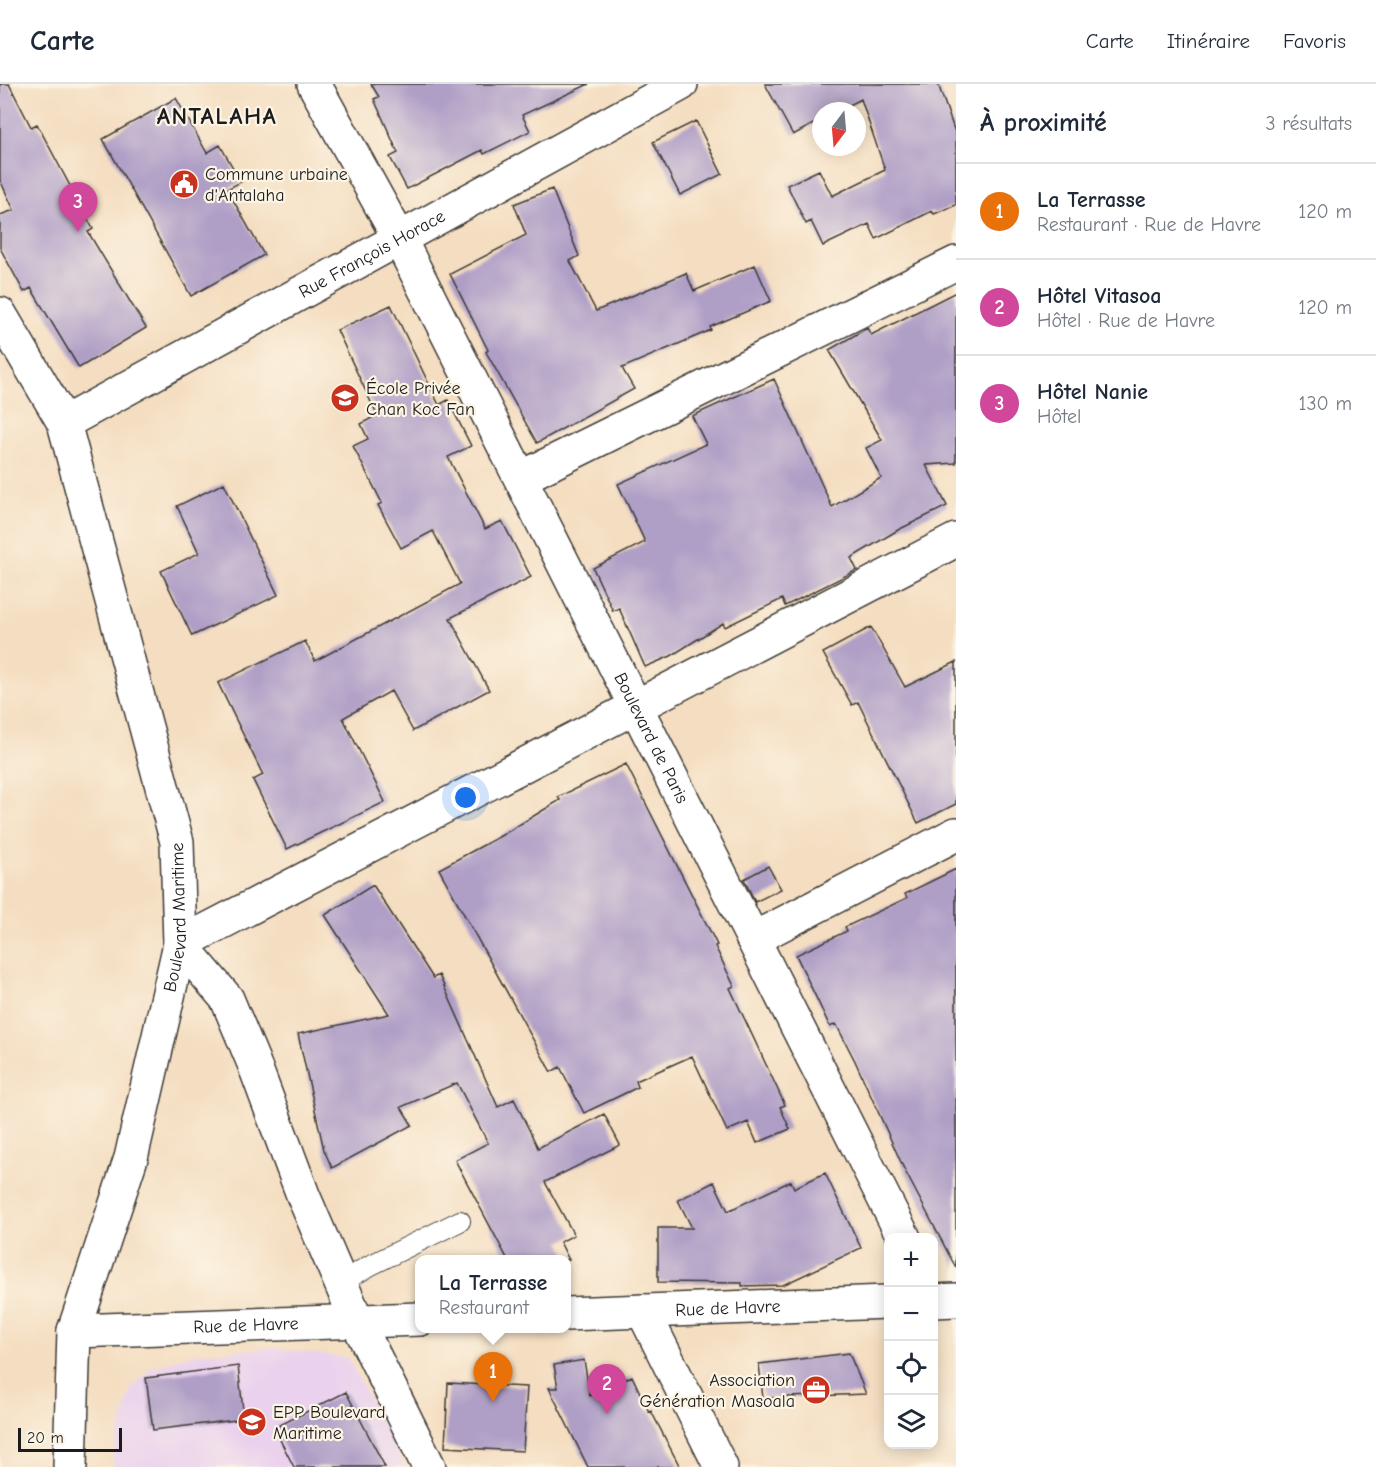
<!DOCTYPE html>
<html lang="fr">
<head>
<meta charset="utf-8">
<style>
	:root { --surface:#fff; --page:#f2f2f3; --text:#1f2937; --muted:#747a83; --line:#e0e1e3; --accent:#2563eb }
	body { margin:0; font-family:"Comic Neue",sans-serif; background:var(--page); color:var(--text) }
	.controls { position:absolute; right:18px; bottom:18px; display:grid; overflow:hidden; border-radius:12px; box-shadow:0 3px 15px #0003 }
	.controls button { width:54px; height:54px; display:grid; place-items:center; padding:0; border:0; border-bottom:2px solid var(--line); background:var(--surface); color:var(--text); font:30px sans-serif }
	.compass { position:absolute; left:812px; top:18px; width:54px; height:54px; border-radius:50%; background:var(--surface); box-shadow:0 3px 15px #0003; rotate:196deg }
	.scale { position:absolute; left:18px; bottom:15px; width:104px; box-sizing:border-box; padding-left:6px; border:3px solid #1c1c1c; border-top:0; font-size:16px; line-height:21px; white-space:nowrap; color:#1c1c1c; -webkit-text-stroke:4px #fcf5e5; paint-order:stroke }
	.you { position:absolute; left:466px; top:714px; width:21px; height:21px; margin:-15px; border:4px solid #fff; border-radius:50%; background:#1a73e8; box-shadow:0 0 0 9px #1a73e833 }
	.badge { display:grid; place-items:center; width:39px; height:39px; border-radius:50%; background:var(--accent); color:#fff; font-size:20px; font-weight:700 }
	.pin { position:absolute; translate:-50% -50px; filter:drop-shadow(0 2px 3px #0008) }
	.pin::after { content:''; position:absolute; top:32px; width:21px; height:18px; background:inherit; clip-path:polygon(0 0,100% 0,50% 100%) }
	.popup { position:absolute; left:415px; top:1171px; width:156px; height:78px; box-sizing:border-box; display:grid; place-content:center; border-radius:12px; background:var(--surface); filter:drop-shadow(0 2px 4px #0005); font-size:20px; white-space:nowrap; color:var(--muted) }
	.popup b { font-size:22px; color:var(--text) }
	.popup::after { content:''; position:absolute; left:50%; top:100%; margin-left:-12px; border:12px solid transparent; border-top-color:var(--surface) }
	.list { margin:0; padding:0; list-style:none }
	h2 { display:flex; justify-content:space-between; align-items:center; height:78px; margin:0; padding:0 24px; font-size:26px }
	h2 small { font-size:20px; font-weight:400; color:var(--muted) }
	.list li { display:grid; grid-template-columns:39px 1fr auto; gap:18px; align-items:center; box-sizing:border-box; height:96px; padding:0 24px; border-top:2px solid var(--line) }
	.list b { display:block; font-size:22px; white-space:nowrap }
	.list p { margin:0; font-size:20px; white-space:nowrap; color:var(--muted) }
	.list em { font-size:20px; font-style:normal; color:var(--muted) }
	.icon { flex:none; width:33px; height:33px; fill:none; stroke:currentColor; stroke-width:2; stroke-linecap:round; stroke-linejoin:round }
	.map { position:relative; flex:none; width:956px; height:1383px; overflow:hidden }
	header { display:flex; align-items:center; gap:36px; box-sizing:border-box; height:84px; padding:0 30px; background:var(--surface); border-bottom:2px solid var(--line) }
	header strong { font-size:28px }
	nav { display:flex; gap:33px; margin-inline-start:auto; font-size:21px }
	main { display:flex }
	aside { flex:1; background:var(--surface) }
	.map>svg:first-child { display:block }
	.built { fill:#ead1ed }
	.building { fill:#af9ec6 }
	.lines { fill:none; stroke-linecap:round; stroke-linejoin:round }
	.lane-casing { stroke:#3c3935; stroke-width:22 }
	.street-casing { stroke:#3c3935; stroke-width:36 }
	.secondary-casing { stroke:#3c3935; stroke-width:36 }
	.lane { stroke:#fff; stroke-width:20 }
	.street { stroke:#fff; stroke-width:33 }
	.secondary { stroke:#fff; stroke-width:33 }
	.labels { text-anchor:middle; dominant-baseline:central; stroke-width:4.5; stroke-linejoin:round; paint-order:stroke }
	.poi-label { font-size:18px; fill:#1c1c1c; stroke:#fcf5e5; text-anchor:start }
	.street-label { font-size:18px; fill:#1c1c1c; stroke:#fcf5e5 }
	.district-label { font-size:24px; font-weight:bold; letter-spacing:1.5px; fill:#1c1c1c; stroke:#fcf5e5 }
</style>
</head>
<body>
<header>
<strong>Carte</strong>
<nav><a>Carte</a><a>Itinéraire</a><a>Favoris</a></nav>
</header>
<main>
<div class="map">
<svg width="956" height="1383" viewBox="0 0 956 1383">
	<rect width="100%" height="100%" fill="#fcf5e5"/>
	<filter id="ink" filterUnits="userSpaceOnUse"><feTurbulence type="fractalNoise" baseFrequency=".0167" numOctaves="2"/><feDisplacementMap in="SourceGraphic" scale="12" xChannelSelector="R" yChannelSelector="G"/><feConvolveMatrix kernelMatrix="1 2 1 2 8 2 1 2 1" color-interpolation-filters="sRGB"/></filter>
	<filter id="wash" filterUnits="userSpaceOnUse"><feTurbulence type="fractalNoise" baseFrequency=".008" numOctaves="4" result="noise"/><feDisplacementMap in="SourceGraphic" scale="24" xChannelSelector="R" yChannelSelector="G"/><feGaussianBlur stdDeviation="1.35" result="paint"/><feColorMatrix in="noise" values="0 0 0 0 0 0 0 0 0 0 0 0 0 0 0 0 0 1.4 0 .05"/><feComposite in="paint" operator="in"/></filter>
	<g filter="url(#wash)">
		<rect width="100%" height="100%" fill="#f4ddc0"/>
		<path class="built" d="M272 1264 348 1274 405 1383H113V1371L131 1305 151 1284 195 1269Z"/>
		<g id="blocks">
			<path class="building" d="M0 0H9L31 43 37 40 93 145 88 148 146 244 79 284 31 204 24 208 0 164V131L14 126 0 96Z
				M371 0H589L522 31 530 47 484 70 482 66 407 105 390 73 398 69 374 15 379 13Z
				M765 0H938L956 51V121L934 130 932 127 876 155 869 140 823 162 811 137 806 140 787 101 819 86 832 112 885 86 861 15 838 27H821V36L793 51Z
				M176 14 207 69 220 61 241 98 227 105 264 171 191 212 103 55Z
				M696 37 722 90 680 111 653 58Z
				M552 105 579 172 570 177 596 227 686 189 694 207 755 181 771 217 710 243 711 246 622 284 634 305 537 359 486 268 488 266 450 190 526 151 514 120Z
				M956 208V379L926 381 947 422 898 446 851 474 857 486 785 522 782 515 725 543 723 539 671 572 645 583 619 524 613 527 593 484 645 458 618 400 706 360 692 332 774 295 832 423 881 394 866 364 882 356 829 266 867 244 871 251Z
				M391 221 439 321 448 316 471 362 448 373 485 445 502 437 531 493 450 534 489 606 413 647 391 607 343 634 385 718 287 765 253 696 263 691 218 599 305 557 315 577 460 500 433 447 401 464 378 421 382 419 353 362 368 355 361 340 377 331 337 246Z
				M224 399 278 511 192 552 161 487 199 469 177 422Z
				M871 543 905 603 956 578V720L918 739 858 618 852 621 823 569Z
				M626 680 717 861 715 862 734 902 730 904 785 1021 780 1023 790 1045 757 1059 748 1038 727 1047 692 972 636 997 638 1003 584 1029 560 983 551 988 439 785 504 750 560 716 558 713Z
				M768 782 781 805 755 818 744 795Z
				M956 785V1184L905 1087 855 977 836 940 830 943 796 871 847 847 845 843 907 814 905 810Z
				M373 801 433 894 439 891 498 1023 514 1015 538 1064 604 1030 620 1061 545 1098 574 1151 560 1158 569 1176H508L455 1076 488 1059 457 999 401 1023 412 1041 332 1084 324 1066 298 950 389 930 325 831Z
				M825 1089 861 1164 783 1201 742 1202V1199L658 1198V1144H692L678 1116 714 1098 728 1127 791 1097 794 1104Z
				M849 1269 866 1310 763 1314 759 1280Z
				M584 1276 590 1312 632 1292 649 1328 651 1327 680 1383H588L549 1304H558L554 1281Z
				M238 1282 244 1335 153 1346 146 1294Z
				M448 1299 527 1303 523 1367 445 1363Z
				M346 1308 385 1383H294L274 1344Z"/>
		</g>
	</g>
	<g filter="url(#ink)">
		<use href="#blocks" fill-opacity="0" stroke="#3c3935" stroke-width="1.5"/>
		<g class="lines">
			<g class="lane-casing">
				<path id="lane" d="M340 1199 369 1182 460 1137"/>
			</g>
			<g class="street-casing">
				<g id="street">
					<path id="s1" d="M314 0 399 154 904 1154"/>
					<path d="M0 230 64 339"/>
					<path d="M521 394 956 179"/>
					<path d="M753 855 956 750"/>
					<path d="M643 1227 721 1383"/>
					<path d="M429 1383 357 1237 303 1111 253 977 227 915 180 860 956 456"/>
				</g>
			</g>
			<g class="secondary-casing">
				<g id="secondary">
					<path d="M934 1217 956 1216"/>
					<path id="s2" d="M566 1230 888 1218"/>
					<path id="s3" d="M74 1247 420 1235"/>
					<path id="s4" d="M70 1383 74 1247 131 1074 180 860 177 758 64 339 681 0"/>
				</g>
			</g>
			<use href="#lane" class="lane"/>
			<use href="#street" class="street"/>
			<use href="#secondary" class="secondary"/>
		</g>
	</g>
	<defs>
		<g id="civic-disc" transform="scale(1.5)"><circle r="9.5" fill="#c8321e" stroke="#fcf5e5"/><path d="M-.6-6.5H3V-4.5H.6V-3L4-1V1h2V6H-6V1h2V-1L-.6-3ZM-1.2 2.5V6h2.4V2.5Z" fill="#fff"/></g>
		<g id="school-disc" transform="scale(1.5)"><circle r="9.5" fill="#c8321e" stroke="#fcf5e5"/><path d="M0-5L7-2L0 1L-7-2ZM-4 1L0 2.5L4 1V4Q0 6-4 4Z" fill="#fff"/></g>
		<g id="office-disc" transform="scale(1.5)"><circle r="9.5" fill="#c8321e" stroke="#fcf5e5"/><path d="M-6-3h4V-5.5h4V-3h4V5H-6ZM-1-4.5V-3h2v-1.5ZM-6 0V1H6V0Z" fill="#fff"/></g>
	</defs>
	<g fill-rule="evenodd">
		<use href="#civic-disc" x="184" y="100"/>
		<use href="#school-disc" x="345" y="314"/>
		<use href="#office-disc" x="816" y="1306"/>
		<use href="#school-disc" x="252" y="1338"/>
	</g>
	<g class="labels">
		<g class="poi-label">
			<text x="205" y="90">Commune urbaine<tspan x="205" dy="21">d'Antalaha</tspan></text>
			<text x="366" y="304">École Privée<tspan x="366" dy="21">Chan Koc Fan</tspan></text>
			<text x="795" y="1296" text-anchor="end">Association<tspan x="795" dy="21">Génération Masoala</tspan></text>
			<text x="273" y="1328">EPP Boulevard<tspan x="273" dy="21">Maritime</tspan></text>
		</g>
		<g class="street-label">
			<text stroke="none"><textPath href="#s4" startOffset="1425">Rue François Horace</textPath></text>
			<text stroke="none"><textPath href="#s1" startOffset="736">Boulevard de Paris</textPath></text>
			<text stroke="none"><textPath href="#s4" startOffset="564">Boulevard Maritime</textPath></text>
			<text stroke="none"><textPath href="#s2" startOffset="162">Rue de Havre</textPath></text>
			<text stroke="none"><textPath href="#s3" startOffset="172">Rue de Havre</textPath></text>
		</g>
		<g class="district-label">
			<text x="217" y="32">ANTALAHA</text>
		</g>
	</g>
</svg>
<div class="controls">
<button>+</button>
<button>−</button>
<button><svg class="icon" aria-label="locate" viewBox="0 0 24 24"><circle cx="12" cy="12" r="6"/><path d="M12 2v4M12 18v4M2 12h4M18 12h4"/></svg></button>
<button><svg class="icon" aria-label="layers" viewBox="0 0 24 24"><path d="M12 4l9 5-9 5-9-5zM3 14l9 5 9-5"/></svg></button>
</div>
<svg class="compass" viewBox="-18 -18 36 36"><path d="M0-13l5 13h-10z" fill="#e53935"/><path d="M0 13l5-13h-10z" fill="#747a83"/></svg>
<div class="scale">20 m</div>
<div class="you"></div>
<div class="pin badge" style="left:493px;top:1318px;background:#e8710a">1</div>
<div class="popup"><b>La Terrasse</b>Restaurant</div>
<div class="pin badge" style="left:607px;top:1330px;background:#d1479c">2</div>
<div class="pin badge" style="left:78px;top:148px;background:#d1479c">3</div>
</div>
<aside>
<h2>À proximité<small>3 résultats</small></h2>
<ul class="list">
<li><span class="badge" style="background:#e8710a">1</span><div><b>La Terrasse</b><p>Restaurant · Rue de Havre</p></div><em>120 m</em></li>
<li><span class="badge" style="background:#d1479c">2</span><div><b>Hôtel Vitasoa</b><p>Hôtel · Rue de Havre</p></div><em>120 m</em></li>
<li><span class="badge" style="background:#d1479c">3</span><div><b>Hôtel Nanie</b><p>Hôtel</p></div><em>130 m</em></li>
</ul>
</aside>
</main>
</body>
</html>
